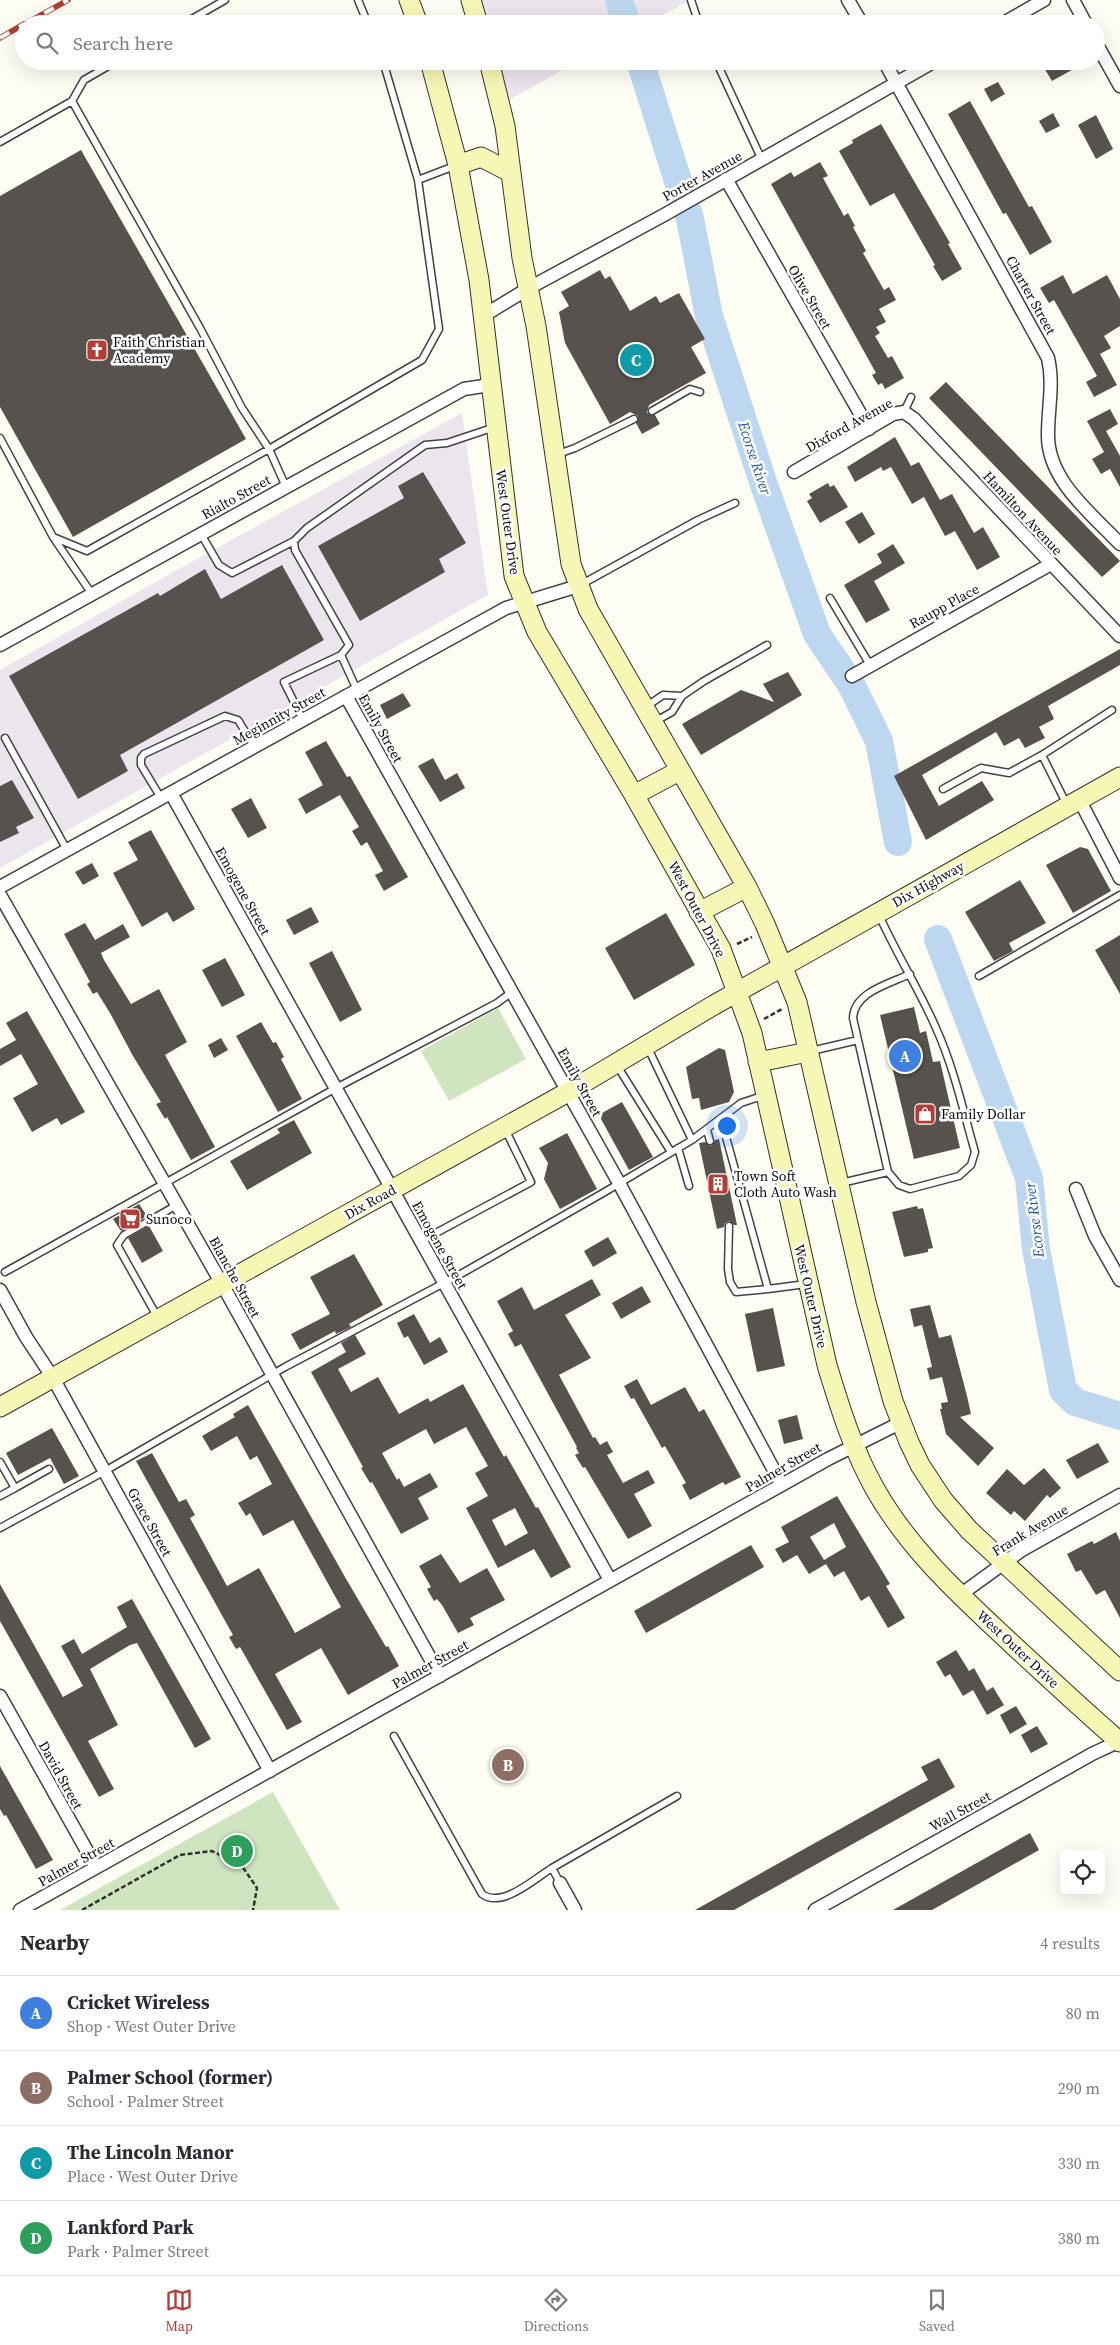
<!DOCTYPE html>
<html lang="en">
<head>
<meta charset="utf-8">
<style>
	:root { --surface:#fff; --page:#f7f7f7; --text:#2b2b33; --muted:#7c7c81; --line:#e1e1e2; --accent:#b13d35 }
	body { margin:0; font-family:"Source Serif 4",serif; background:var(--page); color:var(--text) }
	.controls { position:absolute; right:15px; bottom:15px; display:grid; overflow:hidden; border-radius:8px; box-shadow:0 5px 20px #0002 }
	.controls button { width:45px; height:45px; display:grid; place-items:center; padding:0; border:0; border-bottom:1px solid var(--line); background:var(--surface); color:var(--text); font:25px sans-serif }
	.you { position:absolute; left:726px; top:1125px; width:18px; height:18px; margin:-12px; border:4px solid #fff; border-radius:50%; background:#1a73e8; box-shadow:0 0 0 8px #1a73e833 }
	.badge { display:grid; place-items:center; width:32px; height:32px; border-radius:50%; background:var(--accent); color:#fff; font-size:16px; font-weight:700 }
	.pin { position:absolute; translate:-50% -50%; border:2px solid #fff; box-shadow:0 1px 5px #0006 }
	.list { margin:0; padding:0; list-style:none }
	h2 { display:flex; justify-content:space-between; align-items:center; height:65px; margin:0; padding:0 20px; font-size:21px }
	h2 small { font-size:16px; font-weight:400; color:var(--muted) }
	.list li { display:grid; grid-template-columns:32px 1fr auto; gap:15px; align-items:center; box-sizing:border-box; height:75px; padding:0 20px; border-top:1px solid var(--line) }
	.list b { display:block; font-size:19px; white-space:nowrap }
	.list p { margin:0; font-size:16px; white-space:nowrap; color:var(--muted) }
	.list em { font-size:16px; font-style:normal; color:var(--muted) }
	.icon { flex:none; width:28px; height:28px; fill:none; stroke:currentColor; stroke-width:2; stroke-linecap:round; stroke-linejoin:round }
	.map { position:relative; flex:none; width:1120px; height:1910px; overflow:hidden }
	.search { position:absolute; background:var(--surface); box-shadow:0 5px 20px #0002; left:15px; right:15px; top:15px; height:55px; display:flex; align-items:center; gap:12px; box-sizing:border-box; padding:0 18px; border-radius:28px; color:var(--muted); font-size:19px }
	.sheet { height:365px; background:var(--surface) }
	nav { display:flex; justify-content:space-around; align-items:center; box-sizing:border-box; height:70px; border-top:1px solid var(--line); background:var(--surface); font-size:14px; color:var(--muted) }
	nav a { display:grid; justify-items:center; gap:2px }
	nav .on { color:var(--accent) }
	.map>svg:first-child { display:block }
	.industrial { fill:#ede5ed }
	.green { fill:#cfe5bf }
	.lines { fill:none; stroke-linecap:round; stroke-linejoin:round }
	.river { stroke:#bdd7f0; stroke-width:28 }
	.building { fill:#57524d; fill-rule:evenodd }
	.service-casing { stroke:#424242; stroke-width:9 }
	.minor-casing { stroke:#424242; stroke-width:15 }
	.secondary-casing { stroke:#313131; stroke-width:21 }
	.path { stroke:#313131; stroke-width:2.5; stroke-dasharray:5 2.5; stroke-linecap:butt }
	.service { stroke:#fff; stroke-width:6 }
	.minor { stroke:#fff; stroke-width:12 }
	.secondary { stroke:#f7f7b5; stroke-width:19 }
	.rail-casing { stroke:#b13d35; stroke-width:5.5 }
	.rail { stroke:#fff; stroke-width:4; stroke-dasharray:11; stroke-linecap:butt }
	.labels { text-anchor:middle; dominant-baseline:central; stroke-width:5; stroke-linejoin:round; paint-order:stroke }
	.street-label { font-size:14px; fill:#0f0f0f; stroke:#fff }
	.poi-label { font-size:14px; fill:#0f0f0f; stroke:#fff; text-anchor:start }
	.water-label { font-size:15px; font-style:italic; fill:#255895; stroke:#fff }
</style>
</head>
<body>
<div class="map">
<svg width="1120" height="1910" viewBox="0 0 1120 1910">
	<rect width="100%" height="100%" fill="#fefdf3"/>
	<path class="industrial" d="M471 0H690L647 24H478Z
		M489 61H579L500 105Z
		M462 413 488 595 0 868V670L166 576Z"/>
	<path class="green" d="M498 1008 526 1059 449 1101 421 1051Z
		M273 1792 340 1910H60Z"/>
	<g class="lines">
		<path class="river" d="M619 0 627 24
			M640 61 690 219 709 316 764 485 817 634 852 686 879 741 898 842
			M938 939 1029 1178 1036 1249 1063 1390 1075 1402 1120 1416"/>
	</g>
	<path class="building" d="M1052 61H1088L1052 81 1043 66Z
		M998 82 1005 94 991 102 984 89Z
		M970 101 1029 207 1032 206 1052 242 1030 255 1006 213 1003 214 948 114Z
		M1053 113 1060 126 1046 133 1039 121Z
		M1096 115 1113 149 1096 159 1078 125Z
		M881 124 950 243 948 244 962 269 942 281 933 266 935 265 894 193 870 206 839 151 853 143 852 140Z
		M81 150 246 439 73 537 0 407V196Z
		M820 162 828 176 823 178 844 216 848 213 855 226 853 227 866 251 863 253 884 290 889 287 896 300 879 309 886 322 876 327 880 333 875 336 888 358 892 356 904 378 885 389 882 383 878 385 872 375 876 373 771 184 791 172 794 177Z
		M600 270 605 279 610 276 630 311 656 296 660 303 679 293 705 339 691 347 706 373 649 405 647 413 655 415 660 424 642 434 636 423 638 416 630 412 610 424 565 343 559 312 569 306 561 292Z
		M1063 275 1073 294 1107 275 1120 299V326L1104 336 1111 348 1100 354 1117 385 1094 397 1086 382 1097 376 1054 300 1049 303 1040 288Z
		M946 382 1120 561 1102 577 929 398Z
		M1110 409 1118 424 1106 431 1120 456V487L1110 469 1101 474 1092 459 1104 452 1087 421Z
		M895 437 911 466 919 462 940 500 952 494 974 533 983 527 1000 557 977 570 955 531 945 536 924 497 912 504 891 467 883 471 881 467 855 482 847 467Z
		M423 472 466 543 439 559 445 572 360 621 318 546 404 498 398 486Z
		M828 483 830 487 834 485 848 507 820 523 807 501 812 498 809 494Z
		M862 512 875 534 859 544 845 522Z
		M893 544 905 563 874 581 890 610 866 623 844 585 882 563 877 554Z
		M282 565 324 640 120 755 128 771 78 799 9 676 158 593 160 596 205 569 221 599Z
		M1120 649V665L1048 706 1054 719 1039 727 1045 738 1025 748 1019 738 1004 746 996 732 922 775 939 806 982 781 994 800 926 840 894 776Z
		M788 672 802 695 701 755 682 724 741 690 774 702 763 684Z
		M403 693 411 706 387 719 380 705Z
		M326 741 347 777 350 776 408 877 384 891 375 875 383 871 367 842 361 846 352 831 359 827 340 795 306 814 298 799 323 785 305 752Z
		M433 758 445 780 457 773 465 788 440 802 418 766Z
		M12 780 34 818 16 827 19 833 0 842V786Z
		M251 798 267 828 248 838 231 809Z
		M151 830 195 909 173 922 167 912 142 927 113 873 138 860 128 842Z
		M1080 847 1088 849 1111 891 1073 913 1046 865Z
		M92 863 99 876 83 885 75 872Z
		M1020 880 1046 923 1009 943 1013 951 994 961 965 912Z
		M311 907 319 922 294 935 286 920Z
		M666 913 695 965 634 1000 605 948Z
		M85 923 95 940 123 924 130 937 101 953 104 960 131 1004 159 989 187 1042 165 1055 215 1147 191 1160 167 1117 165 1119 156 1104 161 1102 133 1056 110 1013 97 992 93 994 87 984 90 982 64 934Z
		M1120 935V994L1095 950Z
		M332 951 362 1010 340 1022 309 963Z
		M225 958 245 995 222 1007 202 970Z
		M914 1007 920 1033 926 1031 933 1062 940 1061 960 1148 914 1159 880 1015Z
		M27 1011 85 1112 61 1125 57 1118 32 1132 13 1098 38 1084 21 1054 0 1066V1049L16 1040 6 1023Z
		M261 1022 273 1043 276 1042 284 1057 281 1059 302 1099 278 1112 236 1036Z
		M221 1038 228 1050 214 1058 208 1045Z
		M719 1048 725 1050 734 1092 729 1102 701 1110 699 1098 692 1099 686 1067Z
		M622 1102 653 1157 629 1170 601 1119 602 1113Z
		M294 1120 312 1153 247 1190 230 1161 280 1133 277 1129Z
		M567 1133 597 1189 560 1209 544 1179 548 1163 539 1148Z
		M719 1139 737 1225H734L729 1221 725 1223 724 1227 717 1229 699 1143 705 1142 711 1146 715 1140Z
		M139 1204 147 1216 121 1231 113 1219Z
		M917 1206 918 1209 923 1208 933 1248 928 1249V1252L904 1257 892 1212Z
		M149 1226 163 1251 142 1263 128 1238Z
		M608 1237 617 1253 593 1267 584 1251Z
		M354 1254 383 1305 349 1324 351 1327 336 1334 335 1331 300 1350 291 1334 330 1314 310 1277Z
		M592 1279 601 1295 565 1315 591 1358 559 1375 593 1438 595 1437 600 1445 607 1441 613 1452 607 1455 623 1483 648 1470 655 1483 634 1494 652 1526 628 1539 585 1467 583 1468 575 1455 579 1453 576 1448 577 1447 521 1344 515 1347 508 1334 513 1331 497 1301 522 1287 534 1310Z
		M642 1286 651 1302 621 1319 612 1303Z
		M930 1305 939 1338 951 1335 967 1396 971 1414 960 1417 994 1448 978 1466 946 1434 940 1409H942L941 1403 948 1402 942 1377 930 1380 927 1368 932 1367 922 1325 914 1327 910 1309Z
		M773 1308 785 1366 757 1372 745 1314Z
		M414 1314 430 1343 440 1337 448 1352 424 1365 408 1336 404 1338 397 1323Z
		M355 1335 366 1354 338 1369 351 1392 378 1377 399 1414 428 1398 430 1402 463 1384 504 1457 506 1455 536 1508 538 1507 571 1567 551 1578 534 1549 498 1568 466 1508 488 1496 475 1473 488 1466 466 1427 434 1444 426 1429 382 1453 397 1480 399 1478 404 1487 430 1473 438 1487 418 1498 429 1519 401 1534 372 1482 370 1483 361 1468 363 1467 311 1372 346 1352 341 1343ZM515 1508 528 1533 505 1546 492 1520Z
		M637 1379 651 1405 685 1387 699 1412 704 1409 741 1477 725 1485 723 1482 690 1500 682 1485 686 1483 665 1446 662 1448 634 1398 631 1399 624 1386Z
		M248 1405 345 1577 386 1647 388 1646 399 1666 348 1695 321 1648 275 1674 302 1722 287 1730 240 1647 236 1649 229 1637 233 1635 136 1461 152 1453 179 1502 186 1499 195 1515 190 1518 227 1586 259 1568 295 1633 341 1607 293 1520 263 1536 250 1513 246 1516 238 1503 272 1484 257 1456 250 1460 237 1436 211 1451 202 1436 235 1417 233 1414Z
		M797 1415 803 1439 784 1444 778 1420Z
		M52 1428 79 1476 64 1484 50 1458 18 1475 6 1453Z
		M1098 1443 1109 1462 1077 1479 1066 1460Z
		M1044 1468 1061 1488 1050 1498 1047 1495 1025 1521 1014 1511 1011 1515 986 1493 1007 1469 1024 1485Z
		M837 1496 890 1584 886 1586 905 1618 888 1628 869 1596 861 1601 844 1571 834 1577 826 1564 809 1574 797 1555 783 1563 775 1549 789 1542 781 1527ZM834 1523 846 1547 824 1560 810 1537Z
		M1116 1532 1120 1541V1618L1105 1590 1096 1595 1081 1570 1076 1572 1067 1554 1092 1541 1094 1544Z
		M751 1545 764 1567 646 1633 634 1611Z
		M441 1554 460 1583 487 1568 505 1600 470 1618 474 1625 458 1633 442 1605 437 1599 434 1601 427 1589 431 1587 419 1566Z
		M0 1584 63 1697 83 1686 61 1646 74 1639 82 1654 127 1627 117 1607 132 1599 211 1739 195 1748 137 1643 130 1645 90 1669 118 1725 88 1741 114 1789 99 1797 0 1621Z
		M956 1650 969 1671 974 1668 987 1691 993 1687 1004 1705 987 1715 973 1690 963 1696 950 1674 945 1677 936 1662Z
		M1016 1706 1027 1724 1010 1734 1000 1715Z
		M1037 1726 1048 1744 1031 1753 1021 1735Z
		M939 1758 955 1787 734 1910H695L928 1780 921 1767Z
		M0 1766 53 1860 36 1869 6 1815 4 1816 0 1809Z
		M1030 1833 1039 1850 1014 1864 932 1910H893Z"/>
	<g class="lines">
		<g class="service-casing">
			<path id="service" d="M358 0 368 24
				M691 0 699 24
				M183 24 225 0
				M117 61 84 80 72 101 200 328 242 408 269 449 422 360 439 329 418 180 383 61
				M716 61 762 160
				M0 142 72 101
				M418 180 457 165
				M652 411 690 389 700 392
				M904 412 911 397
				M0 438 53 537 87 551 269 449 286 487
				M558 454 575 448 634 419
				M201 534 219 565 232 573 294 541 307 528 425 445 447 443 495 427
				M53 537 92 594
				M294 541 295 550 349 645 341 655 284 682 303 720
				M582 584 698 520 735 503
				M830 598 870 665
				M341 655 357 690
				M647 706 663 695 682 696
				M654 722 672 712 682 696 704 681 767 645
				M5 738 67 850
				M1042 755 1112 710
				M943 789 981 768 1009 773 1042 755 1067 805
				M161 798 141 765V758L144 754 225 716 238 720 254 746
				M879 915C896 953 919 989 936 1028 954 1068 963 1110 975 1152L971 1165 959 1176 910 1189 899 1185 888 1172 853 1018C854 992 889 984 910 974
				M979 976 1120 895
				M647 1046 692 1140
				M811 1051 858 1040
				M616 1064 671 1152
				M721 1119 768 1289 806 1284
				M707 1130 710 1141
				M678 1148 689 1186
				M841 1183 888 1172
				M729 1226 728 1269 730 1282 736 1292 768 1289
				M421 1241 531 1182 505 1129
				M5 1272 336 1088 497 1003 512 992
				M158 1318 117 1245 124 1235 177 1205
				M0 1462 15 1488 0 1496
				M15 1488 49 1469
				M0 1528 105 1471 285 1367 459 1275 603 1193 692 1140 741 1103 765 1095
				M394 1736 482 1894C502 1909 534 1879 552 1868L560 1883
				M552 1868 677 1796"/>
		</g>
		<g class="minor-casing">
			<path id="minor" d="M848 0 862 24
				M1073 0 1086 24
				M1002 24 1044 0
				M1096 43 1120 86
				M884 61 1048 358C1054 384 1048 408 1048 434 1047 480 1091 513 1120 544
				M726 179 869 429
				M483 316 529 288 664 215 935 61
				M794 472 893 414 904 412 914 419 1120 636
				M0 645 464 389 490 385
				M852 676 1051 564
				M346 696 619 1183 782 1485
				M171 793 610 1580
				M1079 799 1120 878
				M0 887 506 608 578 586
				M0 895 222 1284 440 1676
				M1076 1189 1095 1236 1120 1280
				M0 1290 26 1337 53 1378 270 1771
				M960 1595 1022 1550 1120 1495
				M0 1696 96 1867
				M560 1883 575 1910
				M20 1910 828 1459 900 1423
				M815 1910 1092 1754 1120 1741"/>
		</g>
		<g class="secondary-casing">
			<path id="secondary" d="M409 0 418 24
				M471 0 478 24
				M430 61 458 165 479 280 514 576 537 632 634 795 721 949 752 1033 827 1365C840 1408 853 1450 875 1489 910 1551 962 1597 1013 1645 1049 1678 1084 1711 1120 1742
				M489 61 505 126 522 258 536 326 571 564 588 609 747 887 765 924 797 1002 866 1302 893 1401 909 1442 920 1465 943 1500 969 1530 1120 1671
				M458 165 481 157 510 172
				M634 795 679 771
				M699 912 747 887
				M758 1062 808 1052
				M0 1407 568 1092 714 1005 1120 777"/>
		</g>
		<path class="path" d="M737 944 752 937
			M764 1019 782 1009
			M82 1910 180 1855 212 1851 242 1866 257 1888 253 1910"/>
		<use href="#service" class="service"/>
		<use href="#minor" class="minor"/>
		<use href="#secondary" class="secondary"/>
		<g class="rail-casing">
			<path id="rail" d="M25 24 68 0
				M0 38 24 24"/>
		</g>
		<use href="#rail" class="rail"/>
	</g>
	<defs>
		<g id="church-square" transform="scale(1.125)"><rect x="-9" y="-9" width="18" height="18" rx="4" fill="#b13d35" stroke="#fff"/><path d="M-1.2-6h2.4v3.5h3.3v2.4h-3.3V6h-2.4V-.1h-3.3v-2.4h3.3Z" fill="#fff"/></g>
		<g id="shop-square" transform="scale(1.125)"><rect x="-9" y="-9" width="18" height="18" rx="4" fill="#b13d35" stroke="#fff"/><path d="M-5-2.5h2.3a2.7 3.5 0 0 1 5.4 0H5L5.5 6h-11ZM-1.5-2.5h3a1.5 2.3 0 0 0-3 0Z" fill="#fff"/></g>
		<g id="building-square" transform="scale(1.125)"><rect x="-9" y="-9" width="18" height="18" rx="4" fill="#b13d35" stroke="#fff"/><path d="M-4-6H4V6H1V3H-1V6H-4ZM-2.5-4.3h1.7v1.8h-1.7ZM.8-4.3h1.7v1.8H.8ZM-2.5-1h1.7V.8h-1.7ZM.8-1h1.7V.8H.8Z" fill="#fff"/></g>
		<g id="supermarket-square" transform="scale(1.125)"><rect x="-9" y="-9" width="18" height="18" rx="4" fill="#b13d35" stroke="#fff"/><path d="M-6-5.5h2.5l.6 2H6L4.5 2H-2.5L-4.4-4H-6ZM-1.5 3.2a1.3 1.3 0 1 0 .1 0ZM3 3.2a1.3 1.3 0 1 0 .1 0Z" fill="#fff"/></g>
	</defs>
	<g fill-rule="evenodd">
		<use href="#church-square" x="97" y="350"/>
		<use href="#shop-square" x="925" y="1114"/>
		<use href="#building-square" x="718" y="1184"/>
		<use href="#supermarket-square" x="130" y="1219"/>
	</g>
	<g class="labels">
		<g class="street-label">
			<text transform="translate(702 176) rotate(-29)">Porter Avenue</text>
			<text transform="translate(1031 295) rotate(61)">Charter Street</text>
			<text transform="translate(810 297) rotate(60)">Olive Street</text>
			<text transform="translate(849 425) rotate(-29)">Dixford Avenue</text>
			<text transform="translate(236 497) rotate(-29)">Rialto Street</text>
			<text transform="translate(1023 513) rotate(47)">Hamilton Avenue</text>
			<text transform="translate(508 522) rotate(82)">West Outer Drive</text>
			<text transform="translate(944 606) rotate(-29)">Raupp Place</text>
			<text transform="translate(279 716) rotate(-29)">Meginnity Street</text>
			<text transform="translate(381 728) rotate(61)">Emily Street</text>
			<text transform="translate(928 884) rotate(-29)">Dix Highway</text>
			<text transform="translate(243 891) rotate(61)">Emogene Street</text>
			<text transform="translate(697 909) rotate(62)">West Outer Drive</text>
			<text transform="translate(580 1082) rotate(61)">Emily Street</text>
			<text transform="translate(370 1202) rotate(-29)">Dix Road</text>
			<text transform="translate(440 1245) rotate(61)">Emogene Street</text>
			<text transform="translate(235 1277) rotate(61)">Blanche Street</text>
			<text transform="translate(811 1296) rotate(77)">West Outer Drive</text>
			<text transform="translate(783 1467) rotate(-30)">Palmer Street</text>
			<text transform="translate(150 1522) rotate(61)">Grace Street</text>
			<text transform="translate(1030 1530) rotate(-31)">Frank Avenue</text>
			<text transform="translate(1018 1649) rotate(43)">West Outer Drive</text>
			<text transform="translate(430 1664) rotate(-29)">Palmer Street</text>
			<text transform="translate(61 1775) rotate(61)">David Street</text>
			<text transform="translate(960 1811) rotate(-29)">Wall Street</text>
			<text transform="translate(76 1862) rotate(-29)">Palmer Street</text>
		</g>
		<g class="poi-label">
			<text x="113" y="342">Faith Christian<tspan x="113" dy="16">Academy</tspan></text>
			<text x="941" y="1114">Family Dollar</text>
			<text x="734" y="1176">Town Soft<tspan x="734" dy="16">Cloth Auto Wash</tspan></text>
			<text x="146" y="1219">Sunoco</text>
		</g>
		<g class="water-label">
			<text transform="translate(755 458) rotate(72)">Ecorse River</text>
			<text transform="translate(1034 1220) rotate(-97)">Ecorse River</text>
		</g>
	</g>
</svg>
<div class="controls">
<button><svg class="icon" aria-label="locate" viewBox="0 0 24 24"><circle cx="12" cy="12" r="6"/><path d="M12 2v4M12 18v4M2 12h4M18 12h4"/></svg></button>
</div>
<div class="you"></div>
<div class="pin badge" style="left:905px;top:1056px;background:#3f7fe0">A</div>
<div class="pin badge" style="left:508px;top:1765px;background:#8d6e63">B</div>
<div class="pin badge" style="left:636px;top:360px;background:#0f9aa8">C</div>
<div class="pin badge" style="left:237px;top:1851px;background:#2e9e5b">D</div>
<div class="search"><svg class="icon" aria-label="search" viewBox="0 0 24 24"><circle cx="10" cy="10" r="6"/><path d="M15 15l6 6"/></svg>Search here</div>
</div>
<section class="sheet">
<h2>Nearby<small>4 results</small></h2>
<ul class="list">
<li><span class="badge" style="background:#3f7fe0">A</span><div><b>Cricket Wireless</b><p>Shop · West Outer Drive</p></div><em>80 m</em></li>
<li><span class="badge" style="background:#8d6e63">B</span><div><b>Palmer School (former)</b><p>School · Palmer Street</p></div><em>290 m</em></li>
<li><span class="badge" style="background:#0f9aa8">C</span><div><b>The Lincoln Manor</b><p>Place · West Outer Drive</p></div><em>330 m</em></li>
<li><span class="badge" style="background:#2e9e5b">D</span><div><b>Lankford Park</b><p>Park · Palmer Street</p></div><em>380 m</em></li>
</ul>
</section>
<nav>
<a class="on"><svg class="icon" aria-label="map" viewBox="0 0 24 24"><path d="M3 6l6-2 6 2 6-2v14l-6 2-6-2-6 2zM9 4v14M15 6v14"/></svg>Map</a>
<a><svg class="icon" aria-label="directions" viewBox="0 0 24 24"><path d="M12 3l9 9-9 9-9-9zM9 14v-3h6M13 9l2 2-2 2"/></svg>Directions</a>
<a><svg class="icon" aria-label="saved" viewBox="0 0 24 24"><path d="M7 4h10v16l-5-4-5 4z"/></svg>Saved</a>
</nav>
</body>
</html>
